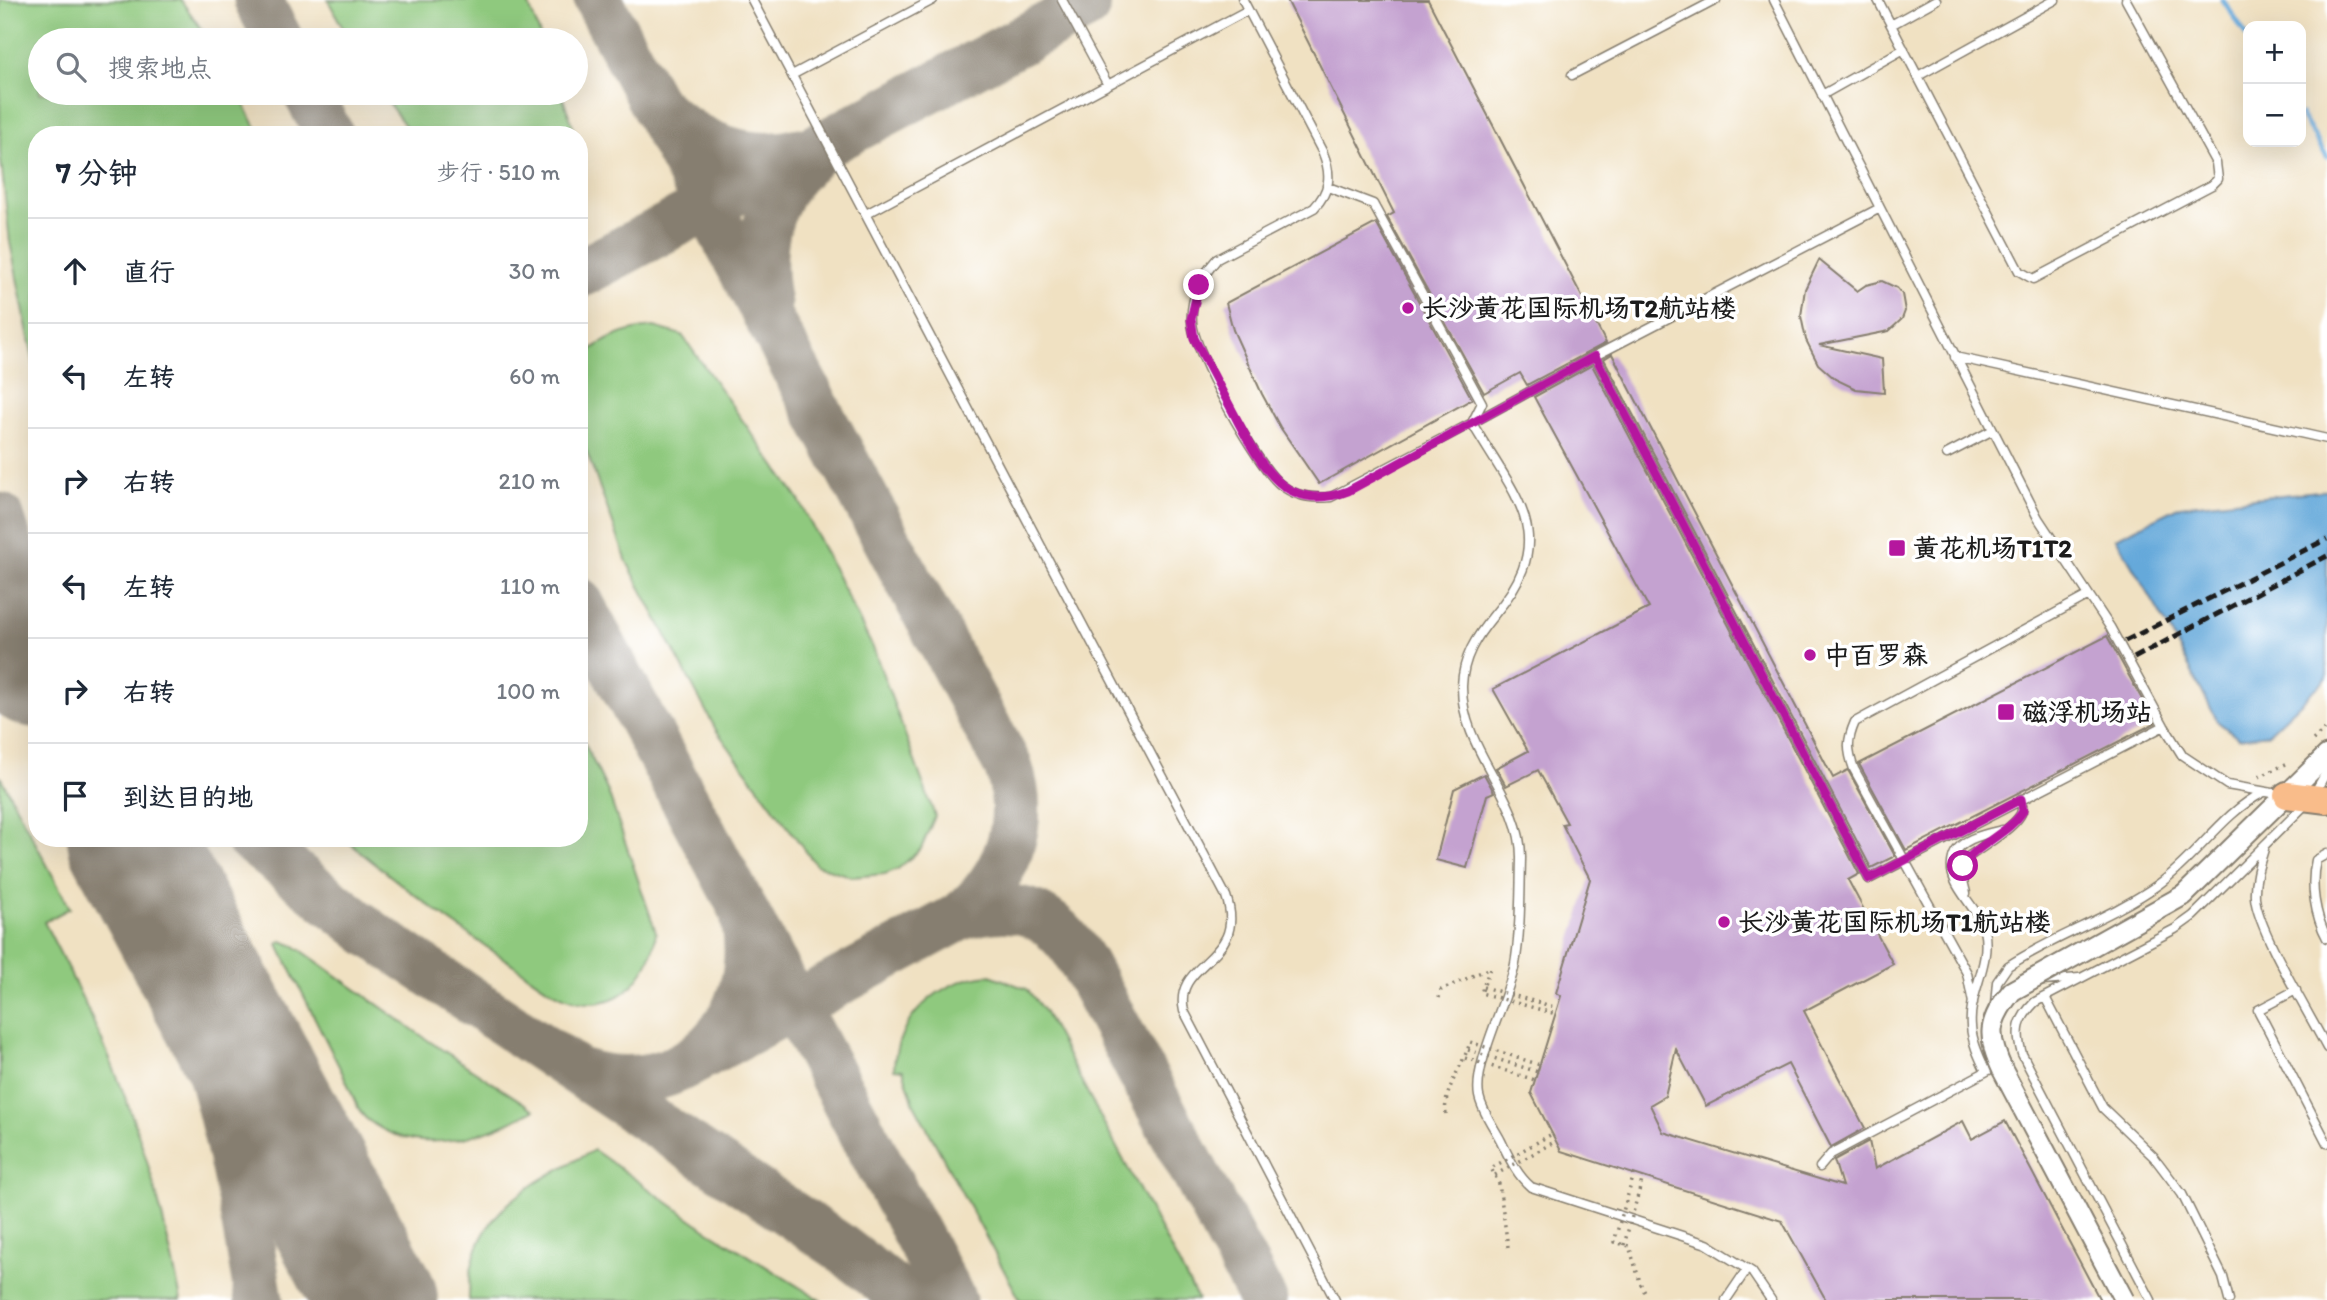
<!DOCTYPE html>
<html lang="zh">
<head>
<meta charset="utf-8">
<style>
	:root { --surface:#fff; --page:#f2f2f3; --text:#1f2937; --muted:#747a83; --line:#e0e1e3 }
	body { margin:0; font-family:Itim,"LXGW WenKai TC",sans-serif; background:var(--page); color:var(--text) }
	.controls { position:absolute; right:21px; top:21px; display:grid; overflow:hidden; border-radius:14px; box-shadow:0 7px 28px #0002 }
	.controls button { width:63px; height:63px; display:grid; place-items:center; padding:0; border:0; border-bottom:2px solid var(--line); background:var(--surface); color:var(--text); font:35px sans-serif }
	.stop { position:absolute; width:21px; height:21px; margin:-16px; border:5px solid #b5179e; border-radius:50%; background:#fff }
	.stop.end { background:#b5179e; border-color:#fff; box-shadow:0 2px 7px #0008 }
	.list { margin:0; padding:0; list-style:none }
	h2 { display:flex; justify-content:space-between; align-items:center; height:91px; margin:0; padding:0 28px; font-size:30px }
	h2 small { font-size:23px; font-weight:400; color:var(--muted) }
	.list li { display:grid; grid-template-columns:46px 1fr auto; gap:21px; align-items:center; box-sizing:border-box; height:105px; padding:0 28px; border-top:2px solid var(--line) }
	.list b { display:block; font-size:26px; white-space:nowrap }
	.list em { font-size:23px; font-style:normal; color:var(--muted) }
	.icon { flex:none; width:38px; height:38px; fill:none; stroke:currentColor; stroke-width:2; stroke-linecap:round; stroke-linejoin:round }
	.map { position:relative; flex:none; width:2327px; height:1300px; overflow:hidden }
	.search { position:absolute; background:var(--surface); box-shadow:0 7px 28px #0002; left:28px; top:28px; width:560px; height:77px; display:flex; align-items:center; gap:18px; box-sizing:border-box; padding:0 24px; border-radius:38px; color:var(--muted); font-size:26px }
	.panel { position:absolute; background:var(--surface); box-shadow:0 7px 28px #0002; left:28px; top:126px; width:560px; height:721px; border-radius:28px }
	.map>svg:first-child { display:block }
	.green { fill:#8fc97e; stroke:#56724d; stroke-width:2 }
	.water { fill:#65a9da; stroke:#40627b; stroke-width:2 }
	.lines { fill:none; stroke-linecap:round; stroke-linejoin:round }
	.stream { stroke:#65a9da; stroke-width:5 }
	.taxiway { stroke:#867e6f; stroke-width:49 }
	.runway { stroke:#867e6f; stroke-width:124 }
	.building { fill:#c4a2d0 }
	.service-casing { stroke:#867e6f; stroke-width:11 }
	.tertiary-casing { stroke:#867e6f; stroke-width:23 }
	.trunk-casing { stroke:#867e6f; stroke-width:30 }
	.path { stroke:#867e6f; stroke-width:3.5; stroke-dasharray:2 5; stroke-linecap:butt }
	.service { stroke:#fff; stroke-width:8 }
	.tertiary { stroke:#fff; stroke-width:19 }
	.trunk { stroke:#f9bc8a; stroke-width:26 }
	.rail { stroke:#1c1c1c; stroke-width:5; stroke-dasharray:10 5; stroke-linecap:butt }
	.tertiary-bridge-casing { stroke:#867e6f; stroke-width:23; stroke-linecap:butt }
	.path-bridge { stroke:#867e6f; stroke-width:3.5; stroke-dasharray:2 5; stroke-linecap:butt }
	.tertiary-bridge { stroke:#fff; stroke-width:19 }
	.route { stroke:#b5179e; stroke-width:9 }
	.poi-dot { fill:#b5179e; stroke:#fff; stroke-width:2.5 }
	.labels { text-anchor:middle; dominant-baseline:central; stroke-width:7; stroke-linejoin:round; paint-order:stroke }
	.poi-label { font-size:26px; font-weight:bold; fill:#1c1c1c; stroke:#fff; text-anchor:start }
</style>
</head>
<body>
<div class="map">
<svg width="2327" height="1300" viewBox="0 0 2327 1300">
	<rect width="100%" height="100%" fill="#fff"/>
	<filter id="ink" filterUnits="userSpaceOnUse"><feTurbulence type="fractalNoise" baseFrequency=".0143" numOctaves="2"/><feDisplacementMap in="SourceGraphic" scale="14" xChannelSelector="R" yChannelSelector="G"/><feConvolveMatrix kernelMatrix="1 2 1 2 8 2 1 2 1" color-interpolation-filters="sRGB"/></filter>
	<filter id="wash" filterUnits="userSpaceOnUse"><feTurbulence type="fractalNoise" baseFrequency=".00686" numOctaves="4" result="noise"/><feDisplacementMap in="SourceGraphic" scale="28" xChannelSelector="R" yChannelSelector="G"/><feGaussianBlur stdDeviation="1.57" result="paint"/><feColorMatrix in="noise" values="0 0 0 0 0 0 0 0 0 0 0 0 0 0 0 0 0 1.4 0 .05"/><feComposite in="paint" operator="in"/></filter>
	<g filter="url(#wash)">
		<rect width="100%" height="100%" fill="#f0e1c2"/>
		<path class="green" d="M0 0H181L209 40H40V93H238L260 135H37V379L10 242 0 152Z
			M328 0H527L542 40H349Z
			M381 93H561L576 135H412Z
			M654 327 682 335 799 500 874 650 935 816 921 849 898 869 885 874 852 877 816 865 716 730 627 562 579 431V362C597 340 627 329 654 327Z
			M579 732 608 792 656 932C652 971 624 1009 580 1002 556 998 534 979 515 966 456 927 398 884 344 838H579Z
			M0 776 70 908 44 922C75 982 105 1042 128 1105 152 1168 167 1234 181 1300H0Z
			M282 941 295 946 429 1041 534 1110C483 1137 420 1160 368 1120 357 1112 351 1090 345 1078 322 1033 300 988 278 944Z
			M990 975 1027 989 1044 1011 1198 1300H1020L914 1104 903 1070 894 1069C895 1019 940 978 990 975Z
			M594 1150 704 1228 820 1300H469C467 1212 528 1187 594 1150Z"/>
		<path class="water" d="M2327 490V678L2268 734 2239 738 2218 722 2169 629 2116 538 2180 506Z"/>
		<g class="lines">
			<path class="stream" d="M2223 0 2248 38
				M2301 115 2327 157"/>
			<path class="taxiway" d="M258 0 279 40
				M598 0 1008 766C1028 823 1007 878 961 916
				M307 93 330 135
				M659 109C696 145 749 166 800 152
				M579 274 1086 6
				M767 304C756 247 765 198 810 158
				M0 517 37 631
				M579 602 952 1300
				M124 838C153 905 182 973 203 1043 229 1127 245 1213 259 1300
				M249 838 369 932 837 1245 908 1300
				M684 1065 961 916C1018 898 1052 912 1083 963L1263 1300
				M583 1073C685 1104 765 1021 745 920"/>
			<path class="runway" d="M0 597 37 666
				M129 838 376 1300"/>
		</g>
		<g id="blocks">
			<path class="building" d="M1287 0H1428L1606 343 1527 385 1520 373 1484 393 1387 217 1394 213Z
				M1376 223 1472 399 1319 484 1280 427 1262 394 1233 330 1226 303Z
				M1819 260 1857 291 1866 285 1882 281 1897 288 1902 294 1905 311 1902 319 1889 331 1819 345 1882 359 1884 392 1856 389 1835 379 1818 364 1806 340 1801 316 1805 289Z
				M1612 354 1833 778 1848 770 1895 856 1871 868 1604 359Z
				M1592 365 1859 874 1848 880 1893 964 1804 1011 1865 1128 1831 1147 1788 1064 1706 1106 1676 1049 1665 1096 1650 1105 1663 1132 1842 1186 1834 1160 1869 1141 1875 1169 1963 1121 1972 1139 2005 1121 2100 1300H1826L1782 1221 1561 1151 1531 1093 1561 996 1556 993 1590 879 1562 824 1567 823 1538 770 1506 786 1496 768 1528 751 1493 689 1649 608 1534 397Z
				M2107 636 2155 723 1906 850 1859 764Z
				M1484 774 1494 792 1487 795 1467 868 1436 860 1454 789Z"/>
		</g>
	</g>
	<g filter="url(#ink)">
		<use href="#blocks" fill-opacity="0" stroke="#867e6f" stroke-width="2"/>
		<g class="lines">
			<g class="service-casing">
				<path id="service" d="M752 0 1226 896C1249 962 1172 960 1184 1011L1335 1300
					M1062 0 1108 85
					M1243 0 1323 153C1332 175 1330 191 1314 208L1217 259C1201 277 1190 297 1192 322 1193 350 1257 467 1281 485 1296 497 1313 499 1331 497L1472 423C1516 499 1561 536 1494 615 1476 637 1463 657 1462 686 1461 751 1522 796 1521 859 1520 893 1521 931 1515 964 1508 1000 1473 1064 1479 1096 1482 1111 1493 1126 1500 1139 1509 1157 1516 1174 1531 1187L1707 1244 1752 1272 1771 1300
					M1774 0 2038 518 2110 627 2164 726 2182 755 2227 785 2284 795
					M1878 0 2019 271 2033 279 2212 185 2218 179 2216 163 2126 0
					M1891 25 1936 0
					M792 75 933 0
					M1572 75 1716 0
					M1918 76 2055 0
					M1822 95 1904 49
					M1328 187 1373 204 1482 403 1472 423
					M1880 208 1595 356 1869 879 2164 726
					M866 214 1248 10
					M1955 357 2327 439
					M1472 423 1595 356
					M1947 454 1993 430
					M2315 792 2327 771
					M2264 849C2259 865 2254 881 2255 897 2257 929 2310 1015 2327 1048
					M2327 854 2316 860C2310 885 2315 916 2327 938
					M1966 893 1962 877 1968 857C1979 849 2021 824 2022 810 2023 807 2021 803 2021 799
					M2043 981 2079 978
					M2296 990 2258 1010 2327 1143
					M2045 997 2103 1108 2154 1157 2182 1194 2223 1277 2229 1300
					M1973 1003 1967 973 1854 769C1847 750 1847 740 1855 722L2089 595
					M1995 1005 1997 982 2008 966C2056 935 2113 917 2159 884 2197 857 2222 813 2264 792
					M1986 1071C1979 1057 1972 1042 1971 1026 1968 993 1992 964 1984 930 1978 905 1945 885 1953 858 1958 839 1985 834 2002 830
					M1820 1167 1831 1154 1989 1070
					M1726 1300 1747 1269
					M2151 1300 2022 1054C2015 1031 2018 1019 2035 1002L2175 929 2193 916 2307 803"/>
			</g>
			<g class="tertiary-casing">
				<path id="tertiary" d="M2184 895 2327 755"/>
			</g>
			<g class="trunk-casing">
				<path id="trunk" d="M2287 795 2327 800"/>
			</g>
			<path class="path" d="M2313 740 2327 727
				M2259 777 2290 762"/>
			<use href="#service" class="service"/>
			<use href="#tertiary" class="tertiary"/>
			<use href="#trunk" class="trunk"/>
			<path class="rail" d="M2125 641 2327 539
				M2134 658 2327 556"/>
			<g class="tertiary-bridge-casing">
				<path id="tertiary-bridge" d="M2124 1300 2003 1071C1987 1036 1987 1022 2012 991L2184 895"/>
			</g>
			<path class="path-bridge" d="M1483 987 1558 1008
				M1439 998 1441 990 1490 968 1481 993 1556 1014
				M1468 1050 1538 1072
				M1465 1058 1535 1080
				M1446 1114C1442 1092 1464 1064 1470 1042L1540 1065
				M1634 1174 1614 1242 1629 1246 1641 1285 1647 1296
				M1495 1175 1556 1141
				M1624 1245 1643 1177
				M1508 1247 1499 1184 1491 1168 1552 1134"/>
			<use href="#tertiary-bridge" class="tertiary-bridge"/>
		</g>
	</g>
	<g class="lines" filter="url(#ink)">
		<path class="route" d="M1199 285 1191 319 1194 338C1207 363 1221 389 1234 414 1260 463 1283 515 1348 491L1595 356 1869 879 2021 799 2023 811C2010 833 1973 846 1963 866"/>
	</g>
	<g class="poi-dot">
		<circle cx="1408" cy="308" r="7"/>
		<rect x="1888" y="539" width="18" height="18" rx="3.5"/>
		<circle cx="1810" cy="655" r="7"/>
		<rect x="1997" y="703" width="18" height="18" rx="3.5"/>
		<circle cx="1724" cy="922" r="7"/>
	</g>
	<g class="labels">
		<g class="poi-label">
			<text x="1422" y="308">长沙黄花国际机场T2航站楼</text>
			<text x="1913" y="548">黄花机场T1T2</text>
			<text x="1824" y="655">中百罗森</text>
			<text x="2022" y="712">磁浮机场站</text>
			<text x="1738" y="922">长沙黄花国际机场T1航站楼</text>
		</g>
	</g>
</svg>
<div class="controls">
<button>+</button>
<button>−</button>
</div>
<div class="stop" style="left:1963px;top:866px"></div>
<div class="stop end" style="left:1199px;top:285px"></div>
<div class="search"><svg class="icon" aria-label="search" viewBox="0 0 24 24"><circle cx="10" cy="10" r="6"/><path d="M15 15l6 6"/></svg>搜索地点</div>
<section class="panel">
<h2>7 分钟<small>步行 · 510 m</small></h2>
<ul class="list">
<li><svg class="icon" aria-label="ahead" viewBox="0 0 24 24"><path d="M12 20V5M6 11l6-6 6 6"/></svg><div><b>直行</b></div><em>30 m</em></li>
<li><svg class="icon" aria-label="left" viewBox="0 0 24 24"><path d="M17 20v-9H6M10 6l-5 5 5 5"/></svg><div><b>左转</b></div><em>60 m</em></li>
<li><svg class="icon" aria-label="right" viewBox="0 0 24 24"><path d="M7 20v-9h11M14 6l5 5-5 5"/></svg><div><b>右转</b></div><em>210 m</em></li>
<li><svg class="icon" aria-label="left" viewBox="0 0 24 24"><path d="M17 20v-9H6M10 6l-5 5 5 5"/></svg><div><b>左转</b></div><em>110 m</em></li>
<li><svg class="icon" aria-label="right" viewBox="0 0 24 24"><path d="M7 20v-9h11M14 6l5 5-5 5"/></svg><div><b>右转</b></div><em>100 m</em></li>
<li><svg class="icon" aria-label="arrive" viewBox="0 0 24 24"><path d="M6 21V4h12l-3 4 3 4H6"/></svg><div><b>到达目的地</b></div></li>
</ul>
</section>
</div>
</body>
</html>
